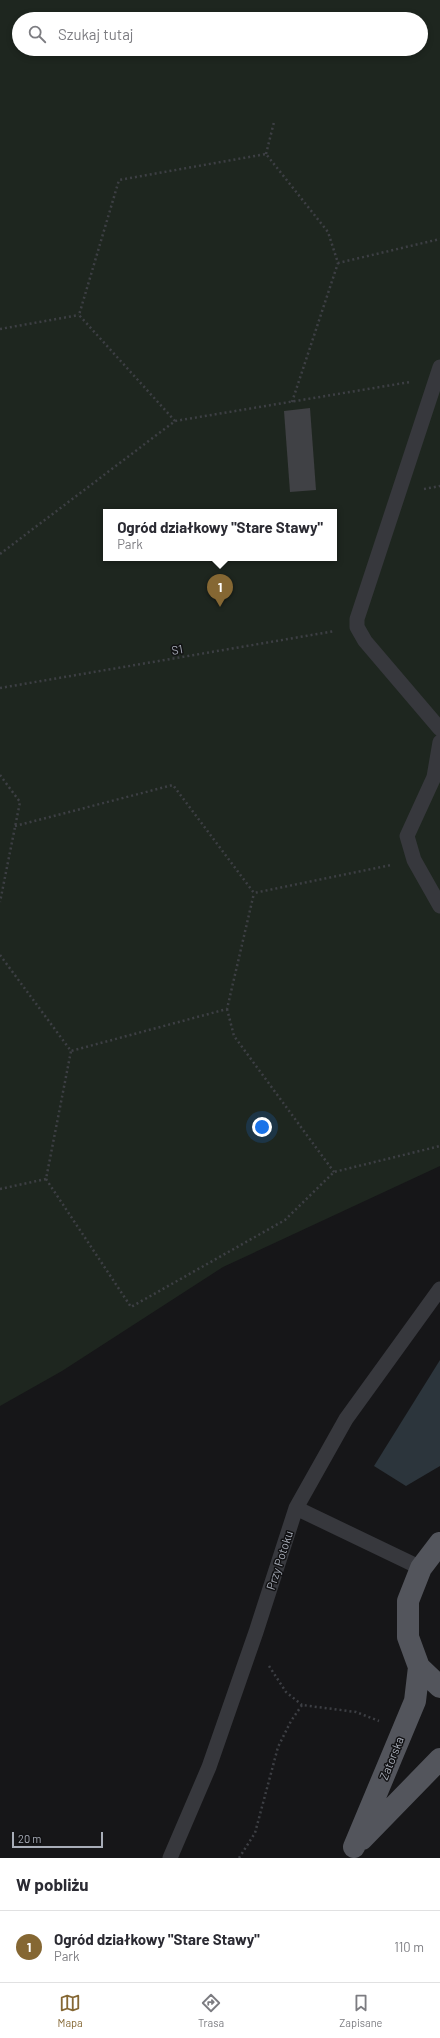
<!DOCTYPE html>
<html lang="pl">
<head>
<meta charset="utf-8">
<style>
	:root { --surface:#fff; --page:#f2f2f3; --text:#2b2b33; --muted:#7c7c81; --line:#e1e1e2; --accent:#856733 }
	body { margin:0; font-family:Barlow,sans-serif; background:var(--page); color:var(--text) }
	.scale { position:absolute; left:12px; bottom:10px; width:91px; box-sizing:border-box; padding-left:4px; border:2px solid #a8adb8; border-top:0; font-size:11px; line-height:14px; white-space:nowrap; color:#a8adb8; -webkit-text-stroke:3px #111113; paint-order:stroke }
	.you { position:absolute; left:262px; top:1127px; width:14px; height:14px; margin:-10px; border:3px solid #fff; border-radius:50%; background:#1a73e8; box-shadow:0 0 0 6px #1a73e833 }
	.badge { display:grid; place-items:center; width:26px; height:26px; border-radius:50%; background:var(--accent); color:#fff; font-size:13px; font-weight:700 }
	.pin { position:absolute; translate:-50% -33px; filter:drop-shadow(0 1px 2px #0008) }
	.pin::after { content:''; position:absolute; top:21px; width:14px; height:12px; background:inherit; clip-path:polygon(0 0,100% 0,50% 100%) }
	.popup { position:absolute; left:103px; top:509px; width:234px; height:52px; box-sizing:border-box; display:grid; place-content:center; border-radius:0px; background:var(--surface); filter:drop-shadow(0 1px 3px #0005); font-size:13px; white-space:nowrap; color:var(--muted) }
	.popup b { font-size:15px; color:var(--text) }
	.popup::after { content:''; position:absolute; left:50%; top:100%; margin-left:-8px; border:8px solid transparent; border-top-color:var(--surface) }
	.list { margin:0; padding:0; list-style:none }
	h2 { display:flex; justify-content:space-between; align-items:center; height:52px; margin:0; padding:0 16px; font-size:17px }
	h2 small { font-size:13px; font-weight:400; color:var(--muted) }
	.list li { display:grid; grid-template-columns:26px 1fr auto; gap:12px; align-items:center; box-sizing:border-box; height:72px; padding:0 16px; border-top:1px solid var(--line) }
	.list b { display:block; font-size:15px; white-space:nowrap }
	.list p { margin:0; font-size:13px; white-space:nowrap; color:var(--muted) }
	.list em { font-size:13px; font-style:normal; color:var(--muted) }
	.icon { flex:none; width:22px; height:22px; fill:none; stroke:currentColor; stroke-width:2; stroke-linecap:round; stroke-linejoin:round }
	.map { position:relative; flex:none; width:440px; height:1858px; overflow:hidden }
	.search { position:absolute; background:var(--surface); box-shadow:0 2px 6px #0003; left:12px; right:12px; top:12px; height:44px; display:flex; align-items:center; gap:10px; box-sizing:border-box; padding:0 14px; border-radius:22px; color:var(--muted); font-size:15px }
	.sheet { height:124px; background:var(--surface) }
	nav { display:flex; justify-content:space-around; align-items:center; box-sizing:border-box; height:56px; border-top:1px solid var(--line); background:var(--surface); font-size:11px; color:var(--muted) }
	nav a { display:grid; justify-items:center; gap:2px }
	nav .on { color:var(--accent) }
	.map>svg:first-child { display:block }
	.green { fill:#1e261f; fill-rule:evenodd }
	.water { fill:#2c353c }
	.building { fill:#404145 }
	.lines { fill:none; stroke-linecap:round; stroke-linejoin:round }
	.path { stroke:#3d3f44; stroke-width:2.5; stroke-dasharray:2 3; stroke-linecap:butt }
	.lane { stroke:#37383d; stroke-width:15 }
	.primary { stroke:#53555c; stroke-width:22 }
	.labels { text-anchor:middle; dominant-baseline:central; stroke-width:3; stroke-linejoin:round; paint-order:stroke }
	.street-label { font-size:12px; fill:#a8adb8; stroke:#111113 }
</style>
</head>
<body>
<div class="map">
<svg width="440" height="1858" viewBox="0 0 440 1858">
	<rect width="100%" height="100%" fill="#161618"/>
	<path class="green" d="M0 0H440V1166L223 1267 62 1371 0 1406ZM19 19H421V49H19ZM106 512H334V558H106Z"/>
	<path class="water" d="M440 1360V1466L406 1486 374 1466Z"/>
	<path class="building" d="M310 408 316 490 290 492 284 411Z"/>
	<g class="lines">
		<path class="path" d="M266 154 274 122
			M0 329 79 315
			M292 402 338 263
			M175 421 79 315 119 180 266 154 328 232 338 263 440 239
			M424 489 440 486
			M0 554 175 421 410 382
			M0 688 335 631
			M0 775 20 802 0 902
			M15 826 173 785 254 893 391 865
			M0 955 71 1051 227 1009 254 893
			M227 1009 234 1036 334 1172
			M46 1179 131 1307 285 1220 334 1172 440 1146
			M0 1189 46 1179 71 1051
			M269 1666 286 1692 302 1705
			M239 1858 255 1833 278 1747 291 1721 302 1705 356 1712 379 1721"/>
		<path class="lane" d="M440 367 357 619V627L365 641 440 729
			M440 742 434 777 407 836 414 860 440 906
			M296 1508 421 1568
			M170 1858 209 1767 256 1632 296 1508 346 1419 440 1289"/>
		<path class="primary" d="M440 1543 421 1568 408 1601V1637L419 1667 440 1687
			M362 1839 440 1759
			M354 1847 415 1701 419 1667"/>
	</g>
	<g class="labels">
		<g class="street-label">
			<text transform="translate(177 649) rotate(-10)">S1</text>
			<text transform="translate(279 1560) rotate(-72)">Przy Potoku</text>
			<text transform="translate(391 1758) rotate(-68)">Zatorska</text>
		</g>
	</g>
</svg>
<div class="scale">20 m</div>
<div class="you"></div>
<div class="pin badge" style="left:220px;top:607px">1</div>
<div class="popup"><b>Ogród działkowy &quot;Stare Stawy&quot;</b>Park</div>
<div class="search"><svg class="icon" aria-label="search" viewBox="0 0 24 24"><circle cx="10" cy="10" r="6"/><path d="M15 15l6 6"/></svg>Szukaj tutaj</div>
</div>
<section class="sheet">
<h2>W pobliżu<small></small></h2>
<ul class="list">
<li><span class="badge">1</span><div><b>Ogród działkowy &quot;Stare Stawy&quot;</b><p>Park</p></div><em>110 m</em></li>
</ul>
</section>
<nav>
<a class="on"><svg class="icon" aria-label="map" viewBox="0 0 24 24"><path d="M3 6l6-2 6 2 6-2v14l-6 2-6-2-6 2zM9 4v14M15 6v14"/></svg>Mapa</a>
<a><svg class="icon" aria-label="directions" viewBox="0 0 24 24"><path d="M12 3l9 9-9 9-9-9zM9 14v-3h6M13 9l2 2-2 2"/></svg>Trasa</a>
<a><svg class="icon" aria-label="saved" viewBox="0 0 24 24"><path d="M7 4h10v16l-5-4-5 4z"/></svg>Zapisane</a>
</nav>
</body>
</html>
